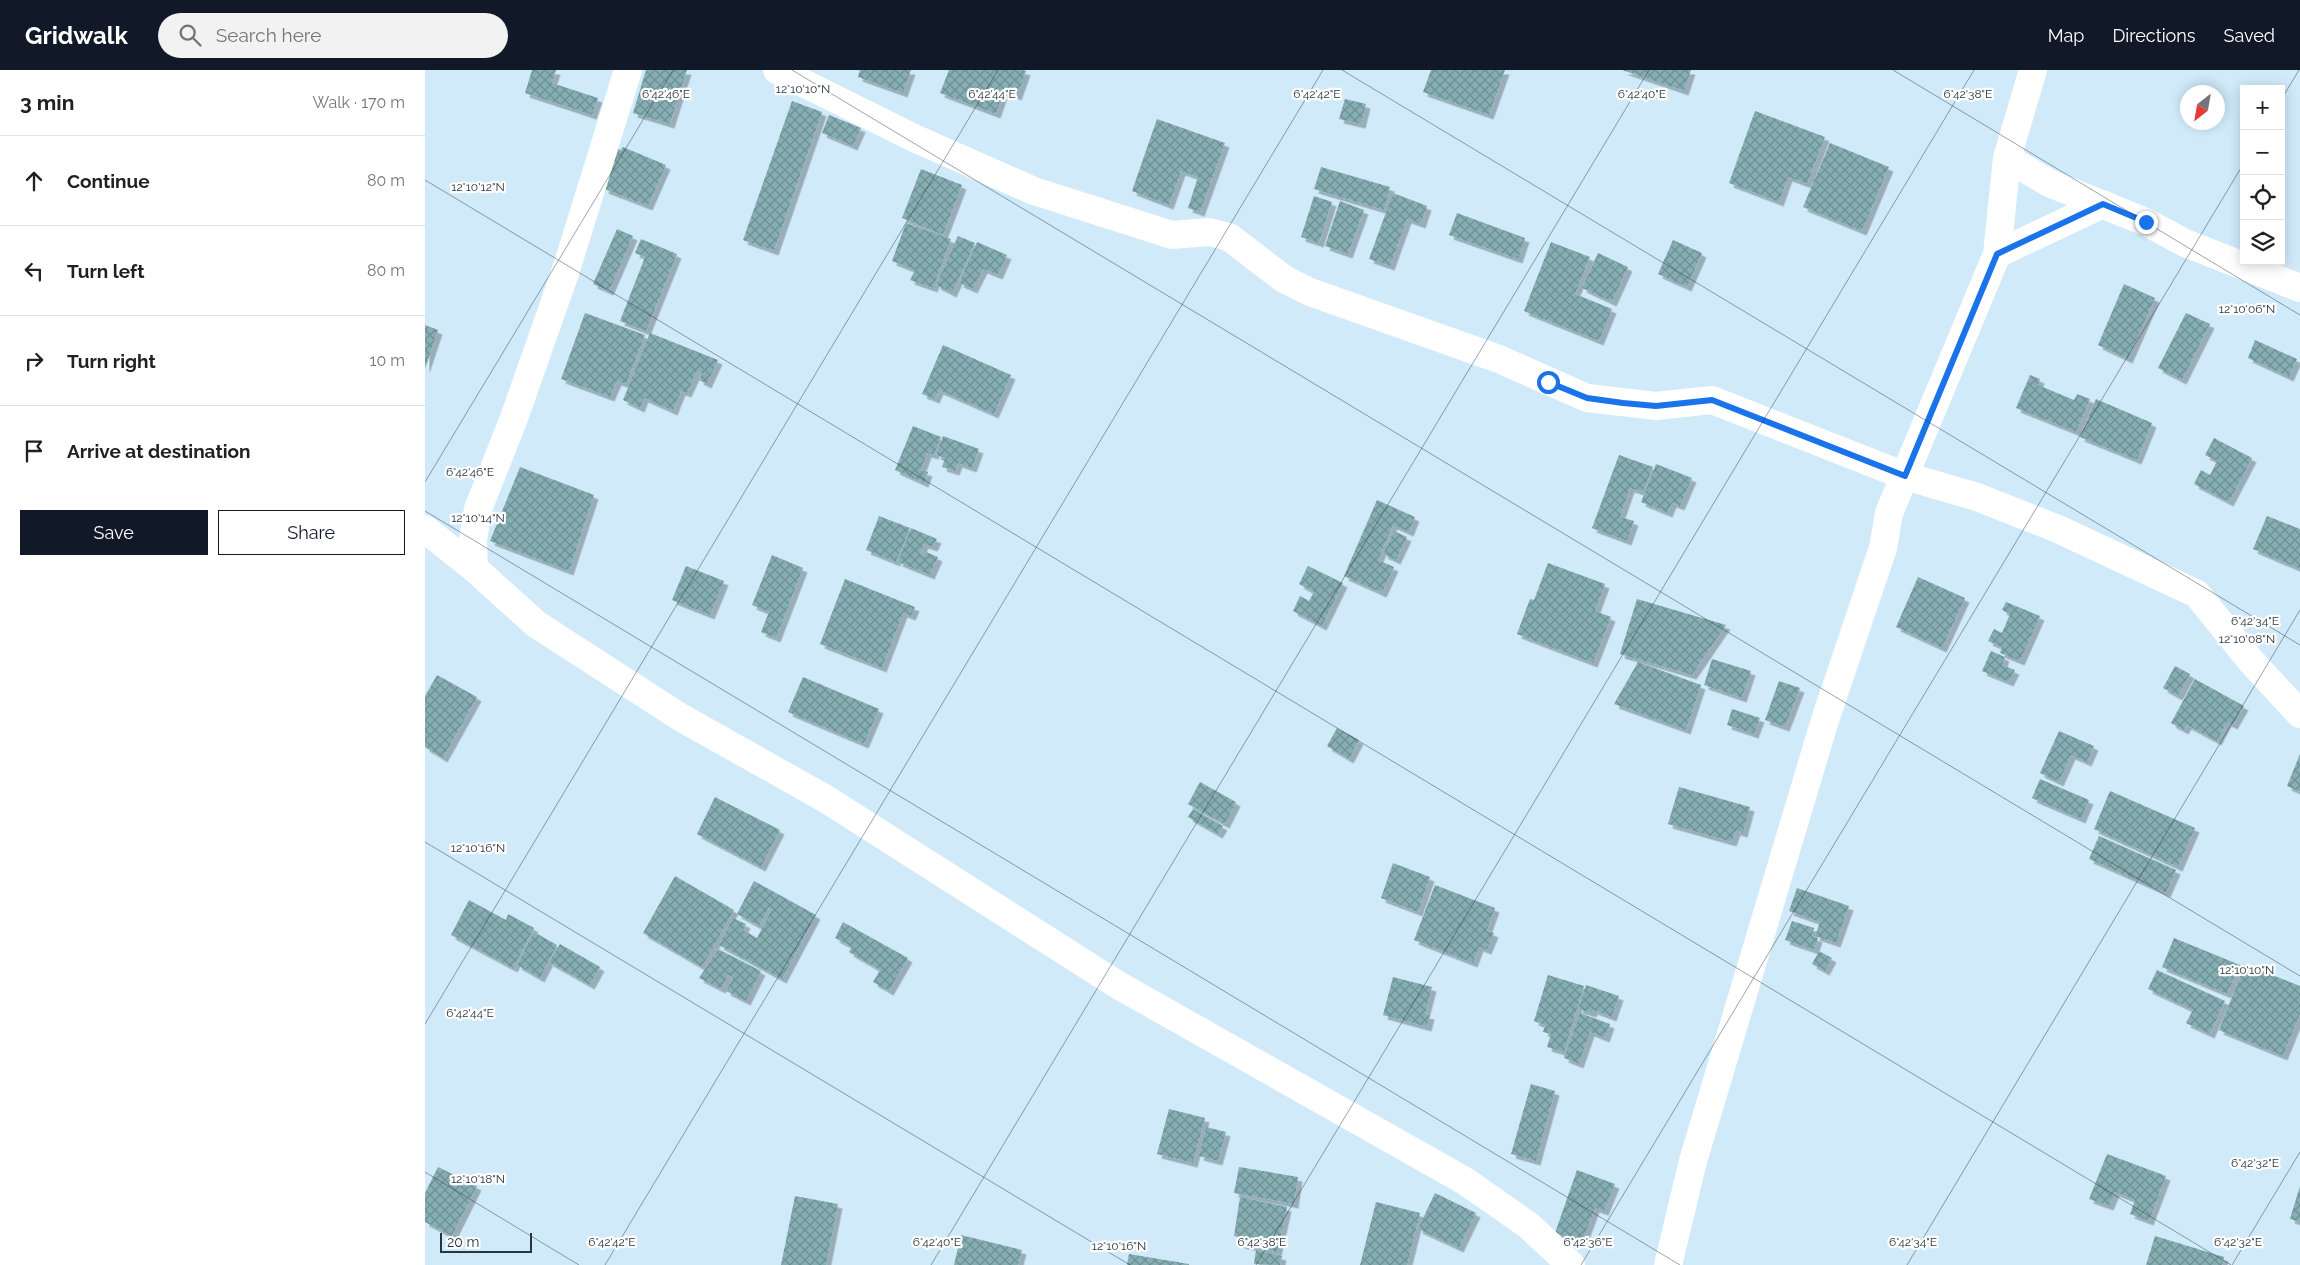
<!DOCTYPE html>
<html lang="en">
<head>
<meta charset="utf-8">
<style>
	:root { --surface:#fff; --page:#f2f2f2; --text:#202124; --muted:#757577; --line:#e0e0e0; --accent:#111827 }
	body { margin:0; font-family:Raleway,sans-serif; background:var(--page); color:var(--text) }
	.controls { position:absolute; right:15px; top:15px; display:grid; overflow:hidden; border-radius:0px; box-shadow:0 2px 12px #0003 }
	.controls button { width:45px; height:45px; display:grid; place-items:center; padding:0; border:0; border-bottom:1px solid var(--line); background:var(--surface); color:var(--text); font:25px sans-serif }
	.compass { position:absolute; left:1755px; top:15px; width:45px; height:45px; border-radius:50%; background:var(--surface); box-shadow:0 2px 12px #0003; rotate:211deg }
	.scale { position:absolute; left:15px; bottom:12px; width:92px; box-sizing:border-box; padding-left:5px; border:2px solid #28353d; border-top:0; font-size:14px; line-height:18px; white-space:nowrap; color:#28353d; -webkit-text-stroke:4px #fff; paint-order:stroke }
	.stop { position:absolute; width:15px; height:15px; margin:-11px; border:4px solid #1a73e8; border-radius:50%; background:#fff }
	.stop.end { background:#1a73e8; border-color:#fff; box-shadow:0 1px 5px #0008 }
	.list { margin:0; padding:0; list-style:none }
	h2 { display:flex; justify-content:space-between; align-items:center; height:65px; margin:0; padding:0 20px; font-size:21px }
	h2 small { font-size:16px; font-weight:400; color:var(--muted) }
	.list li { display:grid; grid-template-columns:32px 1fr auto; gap:15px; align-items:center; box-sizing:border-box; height:90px; padding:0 20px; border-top:1px solid var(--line) }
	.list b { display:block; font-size:19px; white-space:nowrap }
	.list em { font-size:16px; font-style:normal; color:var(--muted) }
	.actions { display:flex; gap:10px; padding:15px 20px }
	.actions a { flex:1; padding:11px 0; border:1px solid var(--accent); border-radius:0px; text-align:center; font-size:18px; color:var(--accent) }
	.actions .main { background:var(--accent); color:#fff }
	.icon { flex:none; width:28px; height:28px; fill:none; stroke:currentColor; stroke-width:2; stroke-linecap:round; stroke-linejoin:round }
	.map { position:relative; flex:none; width:1875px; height:1195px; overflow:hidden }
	header { display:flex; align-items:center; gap:30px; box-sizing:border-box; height:70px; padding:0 25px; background:var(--accent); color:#fff }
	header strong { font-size:24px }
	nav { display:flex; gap:28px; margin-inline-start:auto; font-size:18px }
	.search { width:350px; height:45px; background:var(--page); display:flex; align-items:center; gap:12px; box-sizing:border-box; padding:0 18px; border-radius:28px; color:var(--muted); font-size:19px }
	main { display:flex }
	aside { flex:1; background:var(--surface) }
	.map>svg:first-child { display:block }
	.building { fill:url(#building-cross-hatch); filter:url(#shadow) }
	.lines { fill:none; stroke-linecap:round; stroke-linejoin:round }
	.minor { stroke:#fff; stroke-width:28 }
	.route { stroke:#1a73e8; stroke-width:6 }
	.ticks { fill:none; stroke:#28353d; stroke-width:1; stroke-opacity:0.45 }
	.ticks-label { font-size:12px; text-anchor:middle; fill:#28353d; stroke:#fff; stroke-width:4.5; stroke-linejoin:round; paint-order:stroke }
</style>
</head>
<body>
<header>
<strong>Gridwalk</strong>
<div class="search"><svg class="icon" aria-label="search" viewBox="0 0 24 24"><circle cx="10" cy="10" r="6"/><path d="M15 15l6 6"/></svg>Search here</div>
<nav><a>Map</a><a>Directions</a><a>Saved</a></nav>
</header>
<main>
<aside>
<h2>3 min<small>Walk · 170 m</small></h2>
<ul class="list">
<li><svg class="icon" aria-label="ahead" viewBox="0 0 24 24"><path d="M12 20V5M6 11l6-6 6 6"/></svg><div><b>Continue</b></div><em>80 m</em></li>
<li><svg class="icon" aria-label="left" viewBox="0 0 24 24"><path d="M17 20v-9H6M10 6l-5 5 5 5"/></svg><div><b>Turn left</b></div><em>80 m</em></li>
<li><svg class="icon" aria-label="right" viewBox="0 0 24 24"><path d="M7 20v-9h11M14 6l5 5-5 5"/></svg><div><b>Turn right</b></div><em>10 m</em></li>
<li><svg class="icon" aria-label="arrive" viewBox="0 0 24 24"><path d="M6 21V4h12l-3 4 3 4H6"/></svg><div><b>Arrive at destination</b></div></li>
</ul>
<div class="actions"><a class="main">Save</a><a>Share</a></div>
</aside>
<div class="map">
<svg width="1875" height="1195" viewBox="0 0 1875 1195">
	<defs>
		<pattern id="building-cross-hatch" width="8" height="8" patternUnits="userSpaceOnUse" patternTransform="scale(1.25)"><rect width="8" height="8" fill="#86afb3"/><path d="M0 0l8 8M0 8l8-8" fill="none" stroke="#6e8f93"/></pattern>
		<filter id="shadow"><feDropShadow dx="4.5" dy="4.5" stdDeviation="0" flood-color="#0004"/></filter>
	</defs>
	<rect width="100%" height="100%" fill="#d0eafa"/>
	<path class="building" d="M107 0H131L127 13 173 28 167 45 100 23Z
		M221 0H262L245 54 208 43Z
		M435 0H486L478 23 433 7Z
		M524 0H598L601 1 592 26 579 21 571 44 515 23Z
		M1006 0H1080L1064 45 998 22Z
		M1197 0H1266L1259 21Z
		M920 29 941 34 936 54 914 49Z
		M367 31 397 42 349 181 318 170Z
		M1330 41 1400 67 1382 114 1363 107 1354 132 1304 113Z
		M404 45 436 58 428 76 397 63Z
		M732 49 800 73 775 142 763 138 773 107 756 101 744 135 707 121Z
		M1405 73 1464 97 1437 161 1378 137Z
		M198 77 241 95 223 136 179 119 193 79 196 80Z
		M896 97 965 117 959 140 889 119Z
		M496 99 537 115 518 165 477 148Z
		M968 123 1002 136 996 154 982 149 965 196 944 189Z
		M889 126 907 132 894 173 876 167Z
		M915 131 939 140 923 184 900 176Z
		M1032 143 1100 168 1093 189 1024 165Z
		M481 153 526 169 508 218 485 210 490 200 467 191Z
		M192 159 208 166 184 221 168 214Z
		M533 166 550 173 527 223 511 215Z
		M216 169 252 184 221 261 195 251 220 187 210 183Z
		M1248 170 1277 183 1262 217 1233 204Z
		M552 172 582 185 573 205 558 199 548 219 534 213Z
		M1126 172 1165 187 1150 224 1187 239 1174 271 1099 241Z
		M1173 183 1203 197 1187 232 1157 218Z
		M1699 214 1730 228 1703 289 1673 275Z
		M160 243 220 265 201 314 192 311 185 327 136 309Z
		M1761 243 1785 254 1757 310 1733 298Z
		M0 255 13 260 0 299Z
		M225 263 293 290 282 314 274 310 277 303 272 301 262 323 256 321 248 341 219 328 215 338 198 330Z
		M1830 270 1872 289 1864 307 1823 288Z
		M518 275 586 305 569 344 514 320 510 329 497 324Z
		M1605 305 1615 309 1613 315 1649 330 1652 324 1665 329 1651 362 1591 338Z
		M1671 329 1727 353 1712 390 1655 367Z
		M488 356 516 367 509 385 502 383 496 400 503 402 499 413 470 400Z
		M518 366 554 379 547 398 533 393 530 401 517 397 520 388 511 385Z
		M1789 368 1827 388 1804 432 1769 414 1776 400 1785 405 1792 391 1780 385Z
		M1194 385 1228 397 1218 422 1205 418 1195 447 1209 451 1202 471 1167 458Z
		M1231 394 1267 408 1255 436 1247 433 1243 443 1216 432Z
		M95 397 169 425 144 501 65 471Z
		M952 430 990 447 984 462 968 455 953 490 969 497 957 523 919 506Z
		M454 446 485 458 471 492 441 480Z
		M1842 446 1875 459V499L1828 479Z
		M486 458 512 469 508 477 499 474 495 484 499 486 501 482 513 487 505 505 473 492Z
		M969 461 982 467 971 490 958 484Z
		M347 485 378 498 351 568 336 562 344 542 327 535Z
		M1123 493 1180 514 1170 541 1186 547 1168 593 1092 564 1105 529 1109 530Z
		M261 496 299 511 285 545 247 530Z
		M883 496 918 513 897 556 868 541 875 526 884 531 889 522 874 514Z
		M1493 507 1540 528 1517 578 1471 557Z
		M420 509 490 537 486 546 478 543 457 598 395 574Z
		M1212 529 1301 555 1267 605 1195 584Z
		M1581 532 1615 546 1595 591 1575 583 1577 577 1563 571 1569 559 1577 563 1585 544 1577 540Z
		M1566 581 1580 587 1577 595 1590 600 1584 612 1557 601Z
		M1287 589 1326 601 1317 628 1279 615Z
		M1213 592 1276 615 1261 660 1189 634Z
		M1750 596 1765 604 1753 626 1738 618Z
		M12 605 52 627 18 688 0 677V626Z
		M378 607 454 639 439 674 363 642Z
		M1770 609 1819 636 1808 655 1802 652 1792 671 1762 655 1759 660 1746 653Z
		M1354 611 1375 618 1360 657 1340 650Z
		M1307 639 1335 648 1329 664 1302 655Z
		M912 658 934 670 924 689 902 676Z
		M1634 661 1669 676 1662 692 1646 685 1634 712 1615 703Z
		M1875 684V722L1862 716Z
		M1615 709 1664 730 1656 749 1607 728Z
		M775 712 811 732 800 754 763 734Z
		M1254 717 1325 737 1318 763 1311 761 1307 772 1243 754Z
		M1685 721 1770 758 1753 797 1669 759Z
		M290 727 355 760 336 797 272 764Z
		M768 739 798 756 793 764 763 747Z
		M1674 766 1751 800 1741 823 1664 789Z
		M968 793 1005 807 993 842 956 828Z
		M250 806 309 840 277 897 218 863Z
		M329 811 391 845 357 909 294 875 308 848 321 854 318 860 332 868 347 839 344 838 334 856 312 844Z
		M1010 815 1070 838 1062 860 1069 863 1062 880 1054 877 1048 893 989 870Z
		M1372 818 1424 836 1411 873 1390 866 1395 852 1364 841Z
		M44 830 81 850 83 844 109 858 88 898 26 865Z
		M1367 851 1389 858 1387 866 1393 868 1389 880 1360 870Z
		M418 852 483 888 464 921 448 912 455 900 424 882 427 877 410 868Z
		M109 862 132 875 115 908 92 895Z
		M1749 868 1815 895 1802 924 1737 897Z
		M135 874 175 897 165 915 124 892Z
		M293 879 336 901 321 931 301 921 308 907 303 905 296 919 274 908Z
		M1394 881 1407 888 1400 901 1387 894Z
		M1820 894 1875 916V944L1858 986 1794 960Z
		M1732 900 1800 931 1785 964 1761 953 1768 940 1723 919Z
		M1123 905 1159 916 1139 982 1122 977 1126 964 1118 962 1120 955 1109 951Z
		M968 907 1007 917 1000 944 1005 945 1002 957 958 945Z
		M1161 915 1194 926 1187 947 1168 940 1167 943 1153 939Z
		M1155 943 1185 954 1180 968 1165 962 1154 994 1139 988Z
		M1106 1014 1130 1021 1111 1091 1086 1084Z
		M744 1039 780 1048 768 1093 732 1084Z
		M781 1057 801 1062 793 1091 774 1086Z
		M1682 1084 1741 1106 1724 1151 1705 1144 1710 1130 1690 1122 1684 1136 1664 1129Z
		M13 1097 52 1116 27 1166 0 1152V1123Z
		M814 1097 873 1107 869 1134 809 1123Z
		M1152 1100 1190 1114 1179 1141 1170 1138 1157 1173 1130 1163Z
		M1875 1116V1152L1865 1149Z
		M1010 1123 1051 1143 1034 1178 993 1159Z
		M370 1126 413 1134 401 1195H356Z
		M815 1127 862 1137 852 1182 815 1174 817 1168 809 1166Z
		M951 1132 995 1143 982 1195H935Z
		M536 1165 597 1180 593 1195H529Z
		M1730 1166 1799 1187 1797 1195H1721Z
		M831 1180 857 1186 855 1195 829 1194Z
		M704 1184 764 1194V1195H702Z"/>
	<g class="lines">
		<path class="minor" d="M352 0 489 68 609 121 747 165 784 162 804 167 859 209 885 222 1074 289 1162 328 1231 336 1287 330 1480 406 1552 427 1633 459 1772 524 1826 591 1875 644
			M1582 88 1624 113 1721 152 1760 173 1875 218
			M1572 184 1678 134
			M0 459 49 498 111 554 255 647 401 729 693 915 1040 1111 1103 1155 1146 1195
			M49 498 48 470 53 439 89 348 140 203 203 0
			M1243 1195 1268 1091 1400 650 1458 478 1464 443 1572 184 1582 88 1608 0"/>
	</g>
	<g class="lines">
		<path class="route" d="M1123 312 1162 328 1198 333 1231 336 1287 330 1480 406 1572 184 1678 134 1721 152"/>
	</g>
	<path class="ticks" d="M367 0 1875 906M917 0 1875 575M1468 0 1875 245M1856 30 1874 0M0 110 1806 1195M0 412 248 0M0 441 1255 1195M0 772 705 1195M0 954 573 0M0 1102 154 1195M180 1195 898 0M506 1195 1224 0M831 1195 1549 0M1156 1195 1819 93M1482 1195 1875 540M1807 1195 1875 1082"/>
	<g class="ticks-label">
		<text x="378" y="23">12°10'10"N</text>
		<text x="892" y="28">6°42'42"E</text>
		<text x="1543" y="28">6°42'38"E</text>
		<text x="241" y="28">6°42'46"E</text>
		<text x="567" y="28">6°42'44"E</text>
		<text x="1217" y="28">6°42'40"E</text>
		<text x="53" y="121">12°10'12"N</text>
		<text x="1822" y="243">12°10'06"N</text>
		<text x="45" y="406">6°42'46"E</text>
		<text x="53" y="452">12°10'14"N</text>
		<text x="1830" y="555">6°42'34"E</text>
		<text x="1822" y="573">12°10'08"N</text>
		<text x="53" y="782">12°10'16"N</text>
		<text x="1822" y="904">12°10'10"N</text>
		<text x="45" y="947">6°42'44"E</text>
		<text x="1830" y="1097">6°42'32"E</text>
		<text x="53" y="1113">12°10'18"N</text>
		<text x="187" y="1176">6°42'42"E</text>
		<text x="512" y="1176">6°42'40"E</text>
		<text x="837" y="1176">6°42'38"E</text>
		<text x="1163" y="1176">6°42'36"E</text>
		<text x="1488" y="1176">6°42'34"E</text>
		<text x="1813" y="1176">6°42'32"E</text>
		<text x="694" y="1180">12°10'16"N</text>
	</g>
</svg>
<div class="controls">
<button>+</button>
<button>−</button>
<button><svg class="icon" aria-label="locate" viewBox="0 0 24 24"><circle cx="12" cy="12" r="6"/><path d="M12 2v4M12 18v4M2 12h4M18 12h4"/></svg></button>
<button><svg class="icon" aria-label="layers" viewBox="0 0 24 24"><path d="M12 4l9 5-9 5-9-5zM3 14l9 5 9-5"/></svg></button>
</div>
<svg class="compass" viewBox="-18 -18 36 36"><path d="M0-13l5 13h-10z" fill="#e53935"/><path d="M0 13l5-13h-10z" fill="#757577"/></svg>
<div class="scale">20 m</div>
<div class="stop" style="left:1123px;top:312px"></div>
<div class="stop end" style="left:1721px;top:152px"></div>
</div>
</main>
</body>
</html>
